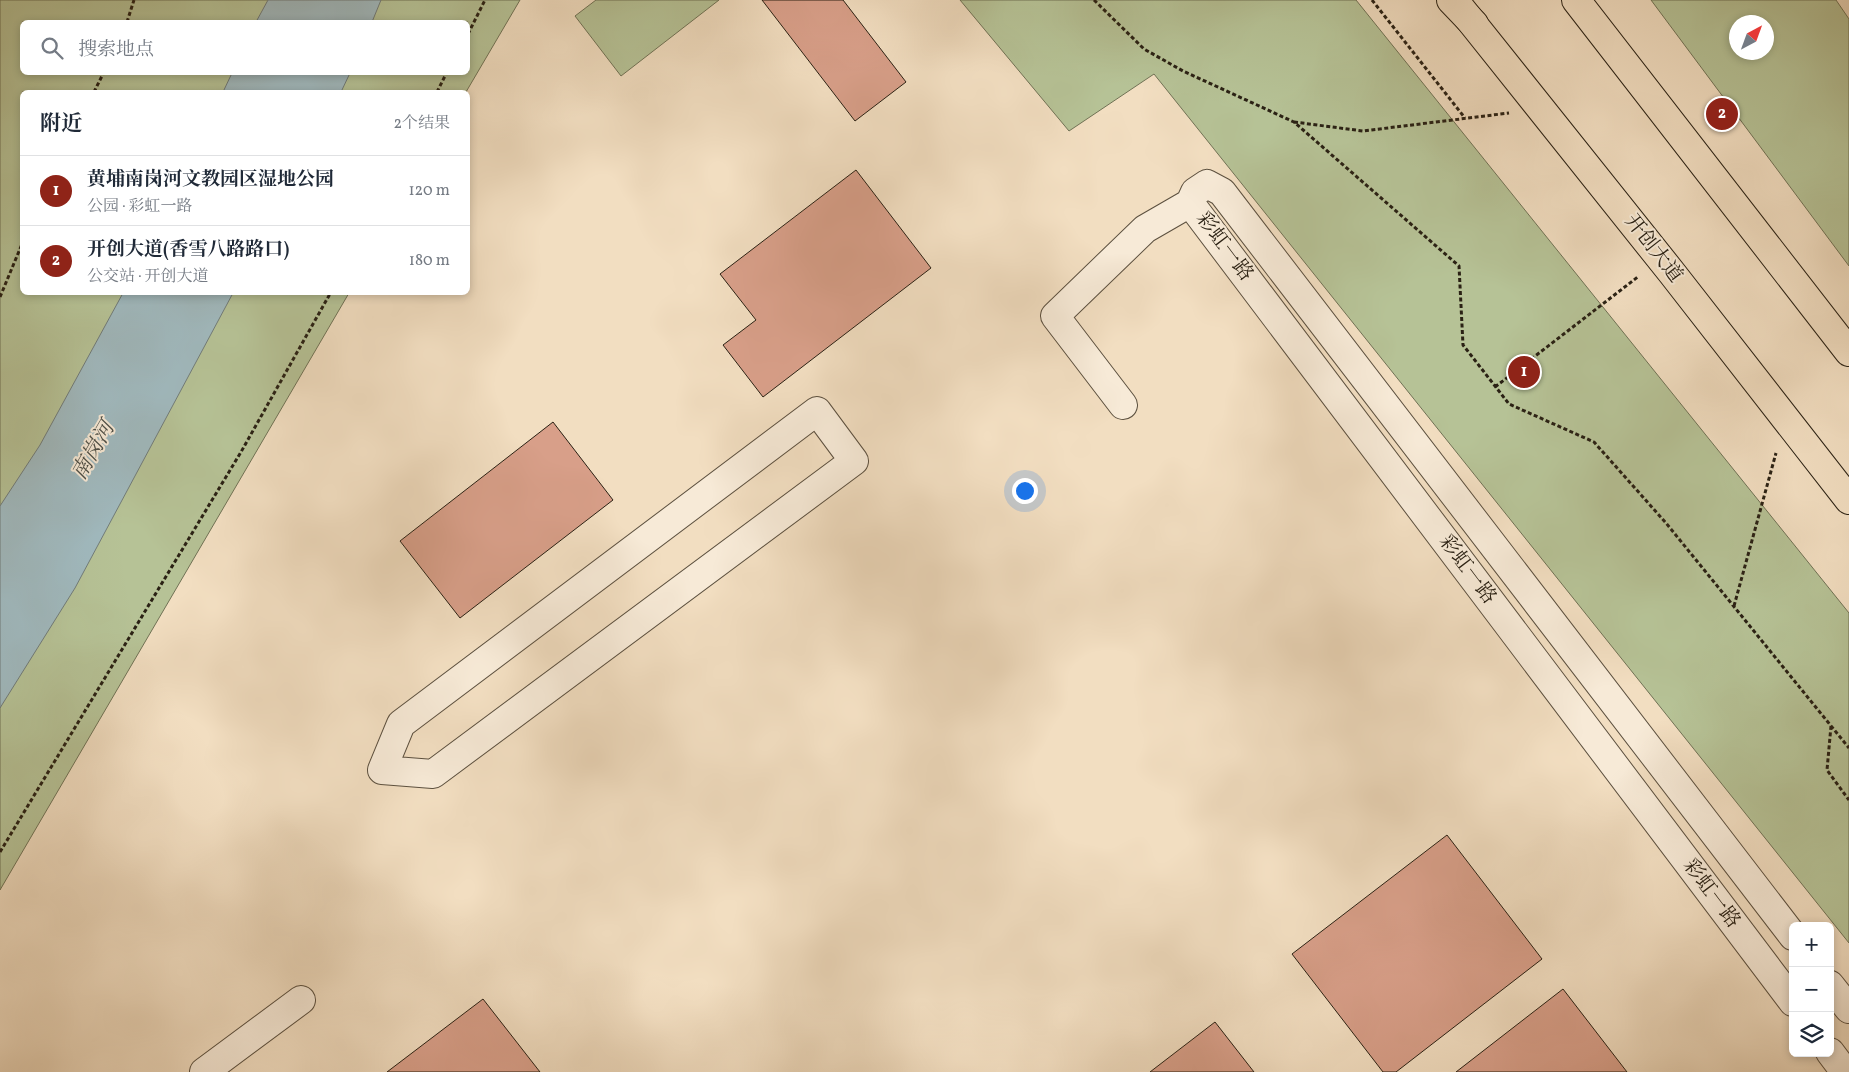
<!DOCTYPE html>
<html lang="zh">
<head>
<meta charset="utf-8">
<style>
	:root { --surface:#fff; --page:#f2f2f3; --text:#1f2937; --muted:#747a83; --line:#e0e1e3; --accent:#8f2418 }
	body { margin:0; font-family:Vollkorn,"Noto Serif SC",serif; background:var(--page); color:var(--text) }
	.controls { position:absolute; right:15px; bottom:15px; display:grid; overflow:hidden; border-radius:8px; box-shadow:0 2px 8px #0003 }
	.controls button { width:45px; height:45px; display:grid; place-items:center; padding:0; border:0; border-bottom:1px solid var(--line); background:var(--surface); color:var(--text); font:25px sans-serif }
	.compass { position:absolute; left:1729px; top:15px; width:45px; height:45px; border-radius:50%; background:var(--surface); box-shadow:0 2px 8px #0003; rotate:41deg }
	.you { position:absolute; left:1024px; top:490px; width:18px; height:18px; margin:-12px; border:4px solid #fff; border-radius:50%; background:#1a73e8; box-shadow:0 0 0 8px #1a73e833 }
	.badge { display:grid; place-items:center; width:32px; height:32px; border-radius:50%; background:var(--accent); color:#fff; font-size:16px; font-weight:700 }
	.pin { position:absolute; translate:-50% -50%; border:2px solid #fff; box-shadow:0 1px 5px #0006 }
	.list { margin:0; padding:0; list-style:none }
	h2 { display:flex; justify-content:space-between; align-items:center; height:65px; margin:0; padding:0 20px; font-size:21px }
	h2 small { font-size:16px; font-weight:400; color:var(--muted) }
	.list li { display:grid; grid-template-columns:32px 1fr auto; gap:15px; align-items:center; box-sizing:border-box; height:70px; padding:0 20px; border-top:1px solid var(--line) }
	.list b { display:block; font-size:19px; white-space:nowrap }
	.list p { margin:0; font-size:16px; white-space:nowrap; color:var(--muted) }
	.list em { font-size:16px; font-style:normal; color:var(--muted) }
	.icon { flex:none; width:28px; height:28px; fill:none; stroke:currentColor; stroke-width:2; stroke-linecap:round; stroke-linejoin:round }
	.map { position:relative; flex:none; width:1849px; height:1072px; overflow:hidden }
	.search { position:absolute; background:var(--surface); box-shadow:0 2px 8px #0003; left:20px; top:20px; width:450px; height:55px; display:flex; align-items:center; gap:12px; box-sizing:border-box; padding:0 18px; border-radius:8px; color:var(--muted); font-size:19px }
	.panel { position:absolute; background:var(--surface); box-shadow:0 2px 8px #0003; left:20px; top:90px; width:450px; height:205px; border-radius:8px }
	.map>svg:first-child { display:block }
	.green { fill:#b6c296; stroke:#707255; fill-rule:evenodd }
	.water { fill:#a0b9be; stroke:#717c7a }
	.building { fill:#d89f89; stroke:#2a2114 }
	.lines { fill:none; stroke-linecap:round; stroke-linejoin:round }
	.minor-casing { stroke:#5c503f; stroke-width:30 }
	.major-casing { stroke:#2a2114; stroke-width:30 }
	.highway-casing { stroke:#2a2114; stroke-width:30 }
	.path { stroke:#2a2114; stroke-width:3; stroke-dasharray:4 2.5; stroke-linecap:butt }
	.minor { stroke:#f7ead7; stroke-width:28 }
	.major { stroke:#f2dec1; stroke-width:28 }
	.highway { stroke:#f2dec1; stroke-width:28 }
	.labels { text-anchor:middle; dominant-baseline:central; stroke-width:4; stroke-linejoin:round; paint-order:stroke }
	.street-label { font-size:20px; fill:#2a2114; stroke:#f7ead7 }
	.water-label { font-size:21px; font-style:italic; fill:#4d4f47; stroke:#f7ead7 }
</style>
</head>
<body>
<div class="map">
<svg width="1849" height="1072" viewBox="0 0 1849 1072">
	<rect width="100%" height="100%" fill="#f2dec1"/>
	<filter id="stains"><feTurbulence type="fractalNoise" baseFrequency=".004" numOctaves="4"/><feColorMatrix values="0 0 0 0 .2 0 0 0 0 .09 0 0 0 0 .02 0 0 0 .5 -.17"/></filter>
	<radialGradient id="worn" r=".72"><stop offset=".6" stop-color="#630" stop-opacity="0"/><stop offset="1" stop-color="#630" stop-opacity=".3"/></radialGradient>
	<path class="green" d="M0 0H520L466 92H22V292L349 293 0 890ZM22 22H468V72H22Z
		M596 0H719L621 76 575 16Z
		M960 0H1356L1849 613V943L1154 74 1069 131Z
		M1651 0H1836L1849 19V266ZM1766 22V52H1736V22Z"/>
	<path class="water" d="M268 0H381L372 22H256Z
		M232 73V72L350 73 341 92H223Z
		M123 293H233L75 588 0 708V506L40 445Z"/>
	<path class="building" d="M762 0H843L906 82 855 121Z
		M856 170 931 268 763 397 723 345 756 320 720 274Z
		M553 422 613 500 460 618 400 541Z
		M1447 835 1542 959 1396 1072H1383L1292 954Z
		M1563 989 1627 1072H1456Z
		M483 999 540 1072H387Z
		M1215 1022 1254 1072H1150Z"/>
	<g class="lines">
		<g class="minor-casing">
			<path id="minor" d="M1190 203 1793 1002
				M1190 203 1195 192 1207 184 1222 192 1793 936
				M1123 405 1055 316 1145 229 1190 203
				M817 411 854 461 433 774 382 770 401 724Z
				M1830 985 1849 1009
				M1830 1052 1845 1072
				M204 1072 301 1000"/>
		</g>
		<g class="major-casing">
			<path id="major" d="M1576 0 1849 352
				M1458 5 1672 273 1849 500"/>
		</g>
		<g class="highway-casing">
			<path id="highway" d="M1451 0 1474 24"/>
		</g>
		<path class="path" d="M1094 0 1144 49 1183 71 1294 122 1459 266 1463 345 1509 404 1594 442 1666 523 1849 748
			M1372 0 1465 118
			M127 22 134 0
			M468 34 485 0
			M94 92 104 72
			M437 92 447 72
			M1294 122 1363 131 1509 113
			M0 297 22 244
			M1495 387 1639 276
			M1734 606 1776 453
			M1831 726 1827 770 1849 800
			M0 852 241 452 331 292"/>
		<use href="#minor" class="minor"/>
		<use href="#major" class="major"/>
		<use href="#highway" class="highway"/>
	</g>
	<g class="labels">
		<g class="street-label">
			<text transform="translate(1224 247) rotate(53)">彩虹一路</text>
			<text transform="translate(1653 249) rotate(52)">开创大道</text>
			<text transform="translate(1467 570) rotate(53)">彩虹一路</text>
			<text transform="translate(1711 894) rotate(53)">彩虹一路</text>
		</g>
		<g class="water-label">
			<text transform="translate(94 451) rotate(-60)">南岗河</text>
		</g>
	</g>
	<rect width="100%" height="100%" filter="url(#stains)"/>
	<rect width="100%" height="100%" fill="url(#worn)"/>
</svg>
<div class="controls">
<button>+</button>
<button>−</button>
<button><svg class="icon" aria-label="layers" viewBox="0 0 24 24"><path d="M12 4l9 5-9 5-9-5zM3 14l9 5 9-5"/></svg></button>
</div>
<svg class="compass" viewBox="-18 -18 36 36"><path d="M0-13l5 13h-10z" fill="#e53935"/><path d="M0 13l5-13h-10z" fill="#747a83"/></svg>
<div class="you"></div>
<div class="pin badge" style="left:1524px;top:372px">1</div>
<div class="pin badge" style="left:1722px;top:114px">2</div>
<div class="search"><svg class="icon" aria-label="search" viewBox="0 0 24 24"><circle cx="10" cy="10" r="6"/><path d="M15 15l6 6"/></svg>搜索地点</div>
<section class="panel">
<h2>附近<small>2个结果</small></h2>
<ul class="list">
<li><span class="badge">1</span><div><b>黄埔南岗河文教园区湿地公园</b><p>公园 · 彩虹一路</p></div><em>120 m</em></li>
<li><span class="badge">2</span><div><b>开创大道(香雪八路路口)</b><p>公交站 · 开创大道</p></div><em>180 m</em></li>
</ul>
</section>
</div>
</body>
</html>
